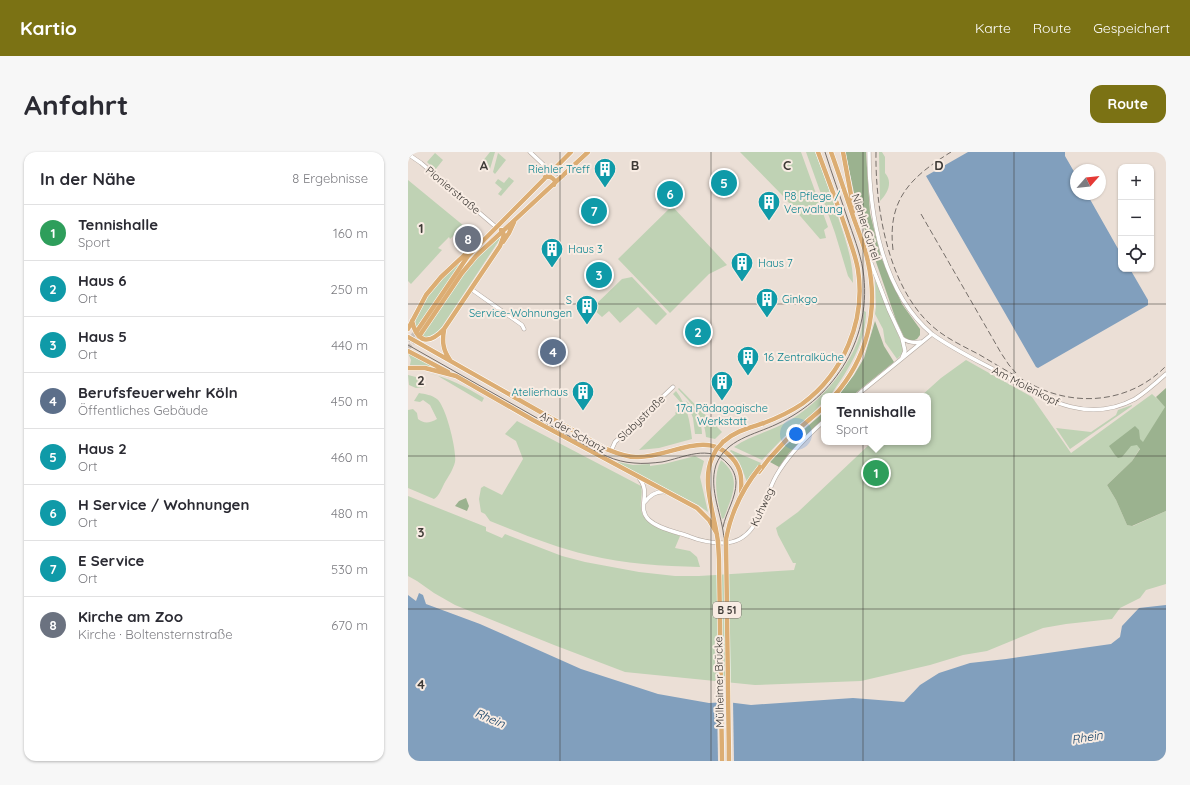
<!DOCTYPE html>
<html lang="de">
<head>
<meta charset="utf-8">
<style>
	:root { --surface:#fff; --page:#f7f7f7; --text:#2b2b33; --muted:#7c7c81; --line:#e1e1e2; --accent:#7b7214 }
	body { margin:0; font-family:Quicksand,sans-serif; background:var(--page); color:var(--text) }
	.controls { position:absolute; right:12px; top:12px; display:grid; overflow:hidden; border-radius:8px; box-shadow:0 1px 3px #0004 }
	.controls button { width:36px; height:36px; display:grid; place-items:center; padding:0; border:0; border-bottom:1px solid var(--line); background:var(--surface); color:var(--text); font:20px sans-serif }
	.compass { position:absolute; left:662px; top:12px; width:36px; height:36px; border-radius:50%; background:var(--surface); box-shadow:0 1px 3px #0004; rotate:63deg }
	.you { position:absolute; left:388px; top:282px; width:14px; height:14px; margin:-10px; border:3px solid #fff; border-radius:50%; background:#1a73e8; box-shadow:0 0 0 6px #1a73e833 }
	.badge { display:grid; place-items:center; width:26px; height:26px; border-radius:50%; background:var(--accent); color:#fff; font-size:13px; font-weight:700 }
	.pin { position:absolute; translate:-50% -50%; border:2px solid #fff; box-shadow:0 1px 4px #0006 }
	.popup { position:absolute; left:413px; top:241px; width:110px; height:52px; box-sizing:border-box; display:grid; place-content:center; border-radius:8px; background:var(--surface); filter:drop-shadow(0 1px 3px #0005); font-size:13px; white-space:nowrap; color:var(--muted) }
	.popup b { font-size:15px; color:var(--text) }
	.popup::after { content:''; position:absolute; left:50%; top:100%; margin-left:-8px; border:8px solid transparent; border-top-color:var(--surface) }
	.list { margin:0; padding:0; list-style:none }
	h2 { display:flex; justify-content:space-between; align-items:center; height:52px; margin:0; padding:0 16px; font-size:17px }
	h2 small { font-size:13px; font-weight:400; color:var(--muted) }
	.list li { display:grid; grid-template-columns:26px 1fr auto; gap:12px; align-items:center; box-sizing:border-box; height:56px; padding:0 16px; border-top:1px solid var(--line) }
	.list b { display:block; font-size:15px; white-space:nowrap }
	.list p { margin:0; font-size:13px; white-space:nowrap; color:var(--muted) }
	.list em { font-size:13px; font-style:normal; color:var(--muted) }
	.icon { flex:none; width:22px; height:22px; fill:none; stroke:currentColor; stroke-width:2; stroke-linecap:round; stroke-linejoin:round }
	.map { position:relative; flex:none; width:758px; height:609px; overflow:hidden; border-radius:12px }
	header { display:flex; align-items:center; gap:24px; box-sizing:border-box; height:56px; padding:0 20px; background:var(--accent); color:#fff }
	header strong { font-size:19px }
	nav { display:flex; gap:22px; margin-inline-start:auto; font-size:14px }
	.intro { display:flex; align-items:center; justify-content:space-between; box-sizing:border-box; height:96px; padding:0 24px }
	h1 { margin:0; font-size:28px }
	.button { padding:10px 18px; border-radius:12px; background:var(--accent); color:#fff; font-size:14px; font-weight:700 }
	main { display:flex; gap:24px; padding:0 24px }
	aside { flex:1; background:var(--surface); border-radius:12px; box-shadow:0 1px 3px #0004 }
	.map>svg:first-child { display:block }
	.green { fill:#bfd2b4 }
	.forest { fill:#9bb28f }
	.water { fill:#819fbd }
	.pier { fill:#ebdfd6 }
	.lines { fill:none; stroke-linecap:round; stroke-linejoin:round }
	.major-tunnel { stroke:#c8beb6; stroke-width:4.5; stroke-dasharray:4.5 2; stroke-linecap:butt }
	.minor-casing { stroke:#b1a69e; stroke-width:4.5 }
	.major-casing { stroke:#fff; stroke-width:5.5 }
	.minor { stroke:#fff; stroke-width:3.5 }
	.major { stroke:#dcad73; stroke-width:4.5 }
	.tram { stroke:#756e69; stroke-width:1 }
	.rail { stroke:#756e69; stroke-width:1; stroke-dasharray:6 3; stroke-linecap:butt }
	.major-bridge-casing { stroke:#fff; stroke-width:5.5; stroke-linecap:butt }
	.major-bridge { stroke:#dcad73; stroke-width:4.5 }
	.grid { fill:none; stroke:#3e3a36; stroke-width:1; stroke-opacity:0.55 }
	.labels { text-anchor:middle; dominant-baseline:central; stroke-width:4; stroke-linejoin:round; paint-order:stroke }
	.shield { fill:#f8ece3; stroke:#766f6a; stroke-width:1 }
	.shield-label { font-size:10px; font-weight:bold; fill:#3e3a36 }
	.culture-label { font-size:11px; fill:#0d838f; stroke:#f8ece3; text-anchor:start }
	.street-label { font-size:11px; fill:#3e3a36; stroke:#f8ece3 }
	.water-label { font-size:12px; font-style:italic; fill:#0c3b63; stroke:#f8ece3 }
	.grid-label { font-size:13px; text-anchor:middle; font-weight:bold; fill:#3e3a36; stroke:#f8ece3; stroke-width:4; stroke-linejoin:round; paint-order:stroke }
</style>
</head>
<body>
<header>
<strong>Kartio</strong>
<nav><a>Karte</a><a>Route</a><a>Gespeichert</a></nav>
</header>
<div class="intro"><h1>Anfahrt</h1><a class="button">Route</a></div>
<main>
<aside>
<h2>In der Nähe<small>8 Ergebnisse</small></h2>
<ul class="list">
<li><span class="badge" style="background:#2e9e5b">1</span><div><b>Tennishalle</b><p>Sport</p></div><em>160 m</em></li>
<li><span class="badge" style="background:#0f9aa8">2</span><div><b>Haus 6</b><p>Ort</p></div><em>250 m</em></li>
<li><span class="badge" style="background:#0f9aa8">3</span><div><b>Haus 5</b><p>Ort</p></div><em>440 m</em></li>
<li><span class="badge" style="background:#5c6f8a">4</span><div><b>Berufsfeuerwehr Köln</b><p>Öffentliches Gebäude</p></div><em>450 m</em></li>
<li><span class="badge" style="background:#0f9aa8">5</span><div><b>Haus 2</b><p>Ort</p></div><em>460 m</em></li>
<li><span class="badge" style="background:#0f9aa8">6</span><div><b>H Service / Wohnungen</b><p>Ort</p></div><em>480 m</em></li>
<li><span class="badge" style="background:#0f9aa8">7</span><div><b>E Service</b><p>Ort</p></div><em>530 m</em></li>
<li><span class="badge" style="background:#6b7280">8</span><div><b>Kirche am Zoo</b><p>Kirche · Boltensternstraße</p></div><em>670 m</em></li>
</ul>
</aside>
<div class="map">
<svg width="758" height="609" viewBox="0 0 758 609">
	<rect width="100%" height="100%" fill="#ebdfd6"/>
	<path class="green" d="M82 0H87L82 17 74 10Z
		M332 0H393L420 75 416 78 418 86 412 87 375 44Z
		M398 0H407C416 23 424 45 431 68 438 89 445 109 445 131L440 124 427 81Z
		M471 0H474L477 5V21C485 30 480 41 472 49Z
		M27 1 35 8 27 18 19 10Z
		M90 1 98 8 87 22 85 20Z
		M101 25 106 29 93 44 90 42 94 37 87 31 90 27 96 31Z
		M0 28 56 74 42 87 41 85 30 96 34 98 3 132 0 129Z
		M264 54 319 113 301 122 262 161 210 107Z
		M92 84V87L31 179 29 182 19 186 14 184 56 122 67 108Z
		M56 104 55 109 8 176C2 154 42 119 56 104Z
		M224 125 259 162 248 173 230 155 212 171 201 159 194 165 184 156 214 127Z
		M467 128 494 192 495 201 489 207 477 190 475 177 467 162 468 155Z
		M456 159 458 160C458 190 441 217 424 241L421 244H416V249L406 260 376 285 354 308 326 295C343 283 365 279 384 267 418 246 455 201 456 159Z
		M0 201 28 215 2 213 3 208Z
		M558 208 624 245 663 301 744 242 758 255 724 309 699 333 708 348 719 373 725 374 758 359V432L738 438 732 446 712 456 704 467 658 472 635 476 579 499 555 503 522 513 453 529 347 533 217 520 146 493 47 453 26 441 9 429 0 424V417L12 423 0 417V344L78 375V379L94 386 97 382 154 404 177 410 231 420 267 424H291L386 418 388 411H385L370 383 368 376 390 360 464 290H520V244H513L533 226Z
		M18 221C42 226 56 234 76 246L74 250 30 224Z
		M0 223 8 225 14 224 17 233V235L8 236 1 233Z
		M271 236 314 280 307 287 298 285C297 265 283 251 270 237Z
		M268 239C279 253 282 269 284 287L251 296 231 298 268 262 267 261 275 253 265 242Z
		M11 241C17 242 24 243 29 247 38 254 49 299 47 310 45 318 40 325 36 332 33 338 31 344 26 347L0 336V258L5 257 9 261 10 267C16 272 22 271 29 267L22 253 15 248 12 250 6 249Z
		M278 249C287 256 294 269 294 282H287L285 266Z
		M724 253V254L662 297 648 276 683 280 708 263 710 258Z
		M109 269 233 334C235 342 232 348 233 356 234 374 258 378 272 384L267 396 282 399 289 405 292 415C254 414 217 412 180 403 146 395 114 382 82 369L77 362 73 360 71 347 73 336 76 334 94 343 115 307 108 289 97 282Z
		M323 298 353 311 339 330C334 318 333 308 322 299Z
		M287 304 296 309 292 325 300 360 290 353 209 311 210 310 225 313 242 312V314L256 312Z
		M313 308C335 326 324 343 316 366L314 367C309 347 304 327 313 308Z"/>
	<path class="forest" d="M438 0H458V1L462 61 473 105 494 152 512 177V183L509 187 504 189 500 188 496 185 488 168 455 72 448 50 438 3Z
		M467 169 476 194 486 210 444 244H430L446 223 456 206Z
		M758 236V359L724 374 719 373 708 348 699 333 724 309 732 297 729 293 723 294 714 305 710 306 707 303 701 294 727 274 731 278 732 287 735 290 757 255 748 245Z
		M416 260V268L381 301 371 315 362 310 378 293Z
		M58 346 61 354 59 359 47 354 51 349Z"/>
	<path class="water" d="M560 0H657V4L668 23V42H679L713 102V117H722L740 148V153L630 216 628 215 518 24Z
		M11 441 15 443 18 452 72 472 173 517 250 542 301 551 319 550 343 553 445 546 496 550 512 533 531 521 562 511 598 507 703 492 712 485 714 474 731 456 758 453V609H0V443L8 449Z"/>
	<path class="pier" d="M309 548 325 549 326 609H310Z"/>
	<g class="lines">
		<path class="major-tunnel" d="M0 189 9 179
			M0 196 12 183"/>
		<g class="minor-casing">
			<path id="minor" d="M122 0 139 16 155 24
				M461 0C461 62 474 140 524 182 546 198 572 210 596 223 638 247 678 273 727 247 738 240 748 231 758 222
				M0 2 13 11 88 75
				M136 14 137 25
				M461 106 481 158 494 186 497 199 494 206
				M63 137 114 173 116 177
				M494 186C500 191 506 191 513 190
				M448 244 524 182
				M203 299 207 290 265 235
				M231 326C244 341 228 356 241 368 251 377 268 380 280 384 292 389 303 391 316 391 351 390 354 349 368 324 380 303 398 285 416 269
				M236 351C242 343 248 339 258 340"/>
		</g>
		<g class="major-casing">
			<path id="major" d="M423 0C431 22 438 44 446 67 451 81 457 95 460 110 471 159 459 207 426 244
				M435 0 446 59
				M137 25C142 24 144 25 147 29L146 33
				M95 90 101 81 106 70
				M4 169C9 191 21 193 36 177L92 94 96 83 93 78
				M0 177 18 143 33 125 65 95
				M36 178C34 190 35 198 42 208
				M9 179 60 104 163 0
				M12 183 54 121 68 104 180 0
				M0 185 196 296C206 300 217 305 228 305 260 307 297 276 324 306 334 317 334 328 333 343
				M0 199 40 220
				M0 216H17L48 224 125 268 289 356 301 368 309 382
				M315 290C327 279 341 276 356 271 369 266 382 260 394 252 435 222 458 169 450 118 448 105 443 93 439 80 430 53 420 27 410 0
				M304 306C293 331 307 363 310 390
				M351 320 360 308 380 286 416 255"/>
		</g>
		<use href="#minor" class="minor"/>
		<use href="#major" class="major"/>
		<path class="tram" d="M0 193 175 292C191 301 207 310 226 311 235 312 245 311 254 310 275 306 302 291 320 312 325 317 328 324 328 331 328 346 318 360 315 375
			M319 609C318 535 318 462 316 388 315 364 300 338 308 313 318 287 346 283 369 272 428 245 465 184 455 118 452 100 445 83 439 65 432 44 424 22 417 0"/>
		<path class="rail" d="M468 0C467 55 480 134 523 173 537 186 555 194 572 203 592 215 612 227 633 237 676 255 725 248 758 214
			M513 62 593 201 601 213 608 221
			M485 98C479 47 503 25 543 0"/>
		<g class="major-bridge-casing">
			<path id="major-bridge" d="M304 306 308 298 315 290
				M310 390 311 407 314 609
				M321 609 318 387C323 360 335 336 352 315"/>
		</g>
		<use href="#major-bridge" class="major-bridge"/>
	</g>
	<path class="grid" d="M152 0V609M303 0V609M455 0V609M606 0V609M0 152H758M0 304H758M0 457H758"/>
	<defs>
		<g id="building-pin" transform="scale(1.15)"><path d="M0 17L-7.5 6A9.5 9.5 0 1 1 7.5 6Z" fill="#0f9aa8" stroke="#f8ece3"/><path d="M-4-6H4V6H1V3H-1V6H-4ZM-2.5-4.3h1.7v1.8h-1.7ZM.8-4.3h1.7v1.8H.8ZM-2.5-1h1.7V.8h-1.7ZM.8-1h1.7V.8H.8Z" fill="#fff"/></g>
	</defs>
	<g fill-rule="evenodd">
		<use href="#building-pin" x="197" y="17"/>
		<use href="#building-pin" x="361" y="50"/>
		<use href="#building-pin" x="144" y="97"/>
		<use href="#building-pin" x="334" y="111"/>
		<use href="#building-pin" x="359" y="147"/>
		<use href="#building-pin" x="179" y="154"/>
		<use href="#building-pin" x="340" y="205"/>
		<use href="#building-pin" x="314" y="230"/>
		<use href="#building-pin" x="175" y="240"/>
	</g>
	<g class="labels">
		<rect class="shield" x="305" y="450" width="28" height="16" rx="3"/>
		<g class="shield-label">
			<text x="319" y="458">B 51</text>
		</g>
		<g class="culture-label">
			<text x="182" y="17" text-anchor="end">Riehler Treff</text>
			<text x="376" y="44">P8 Pflege /<tspan x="376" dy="13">Verwaltung</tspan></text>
			<text x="160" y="97">Haus 3</text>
			<text x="350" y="111">Haus 7</text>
			<text x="374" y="147">Ginkgo</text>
			<text x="164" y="148" text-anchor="end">S<tspan x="164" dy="13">Service-Wohnungen</tspan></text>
			<text x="356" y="205">16 Zentralküche</text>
			<text x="160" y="240" text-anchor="end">Atelierhaus</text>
			<text x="314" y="256" text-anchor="middle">17a Pädagogische<tspan x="314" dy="13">Werkstatt</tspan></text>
		</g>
		<g class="street-label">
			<text transform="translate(45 38) rotate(40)">Pionierstraße</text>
			<text transform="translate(458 75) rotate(72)">Niehler Gürtel</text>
			<text transform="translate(618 234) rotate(27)">Am Molenkopf</text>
			<text transform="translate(233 266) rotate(-44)">Slabystraße</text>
			<text transform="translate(165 280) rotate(29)">An der Schanz</text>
			<text transform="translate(354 355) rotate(-65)">Kuhweg</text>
			<text transform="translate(311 530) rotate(-91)">Mülheimer Brücke</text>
		</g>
		<g class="water-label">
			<text transform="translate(82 566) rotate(23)">Rhein</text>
			<text transform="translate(679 585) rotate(-9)">Rhein</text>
		</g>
	</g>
	<g class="grid-label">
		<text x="76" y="18">A</text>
		<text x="227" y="18">B</text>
		<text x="379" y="18">C</text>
		<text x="531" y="18">D</text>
		<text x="13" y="81">1</text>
		<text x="13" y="233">2</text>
		<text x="13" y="385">3</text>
		<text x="13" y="537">4</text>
	</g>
</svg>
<div class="controls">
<button>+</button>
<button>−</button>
<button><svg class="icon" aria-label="locate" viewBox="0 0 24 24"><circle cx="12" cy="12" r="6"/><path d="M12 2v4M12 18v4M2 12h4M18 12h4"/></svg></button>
</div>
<svg class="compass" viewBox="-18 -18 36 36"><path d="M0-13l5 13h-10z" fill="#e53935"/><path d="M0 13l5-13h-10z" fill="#7c7c81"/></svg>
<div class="you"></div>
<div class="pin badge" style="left:468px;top:321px;background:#2e9e5b">1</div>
<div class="popup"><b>Tennishalle</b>Sport</div>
<div class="pin badge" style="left:290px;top:180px;background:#0f9aa8">2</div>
<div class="pin badge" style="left:191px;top:123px;background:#0f9aa8">3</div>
<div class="pin badge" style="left:145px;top:200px;background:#5c6f8a">4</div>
<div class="pin badge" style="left:316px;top:31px;background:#0f9aa8">5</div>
<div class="pin badge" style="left:262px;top:42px;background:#0f9aa8">6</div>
<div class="pin badge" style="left:186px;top:59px;background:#0f9aa8">7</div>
<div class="pin badge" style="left:60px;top:87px;background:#6b7280">8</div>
</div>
</main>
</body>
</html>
